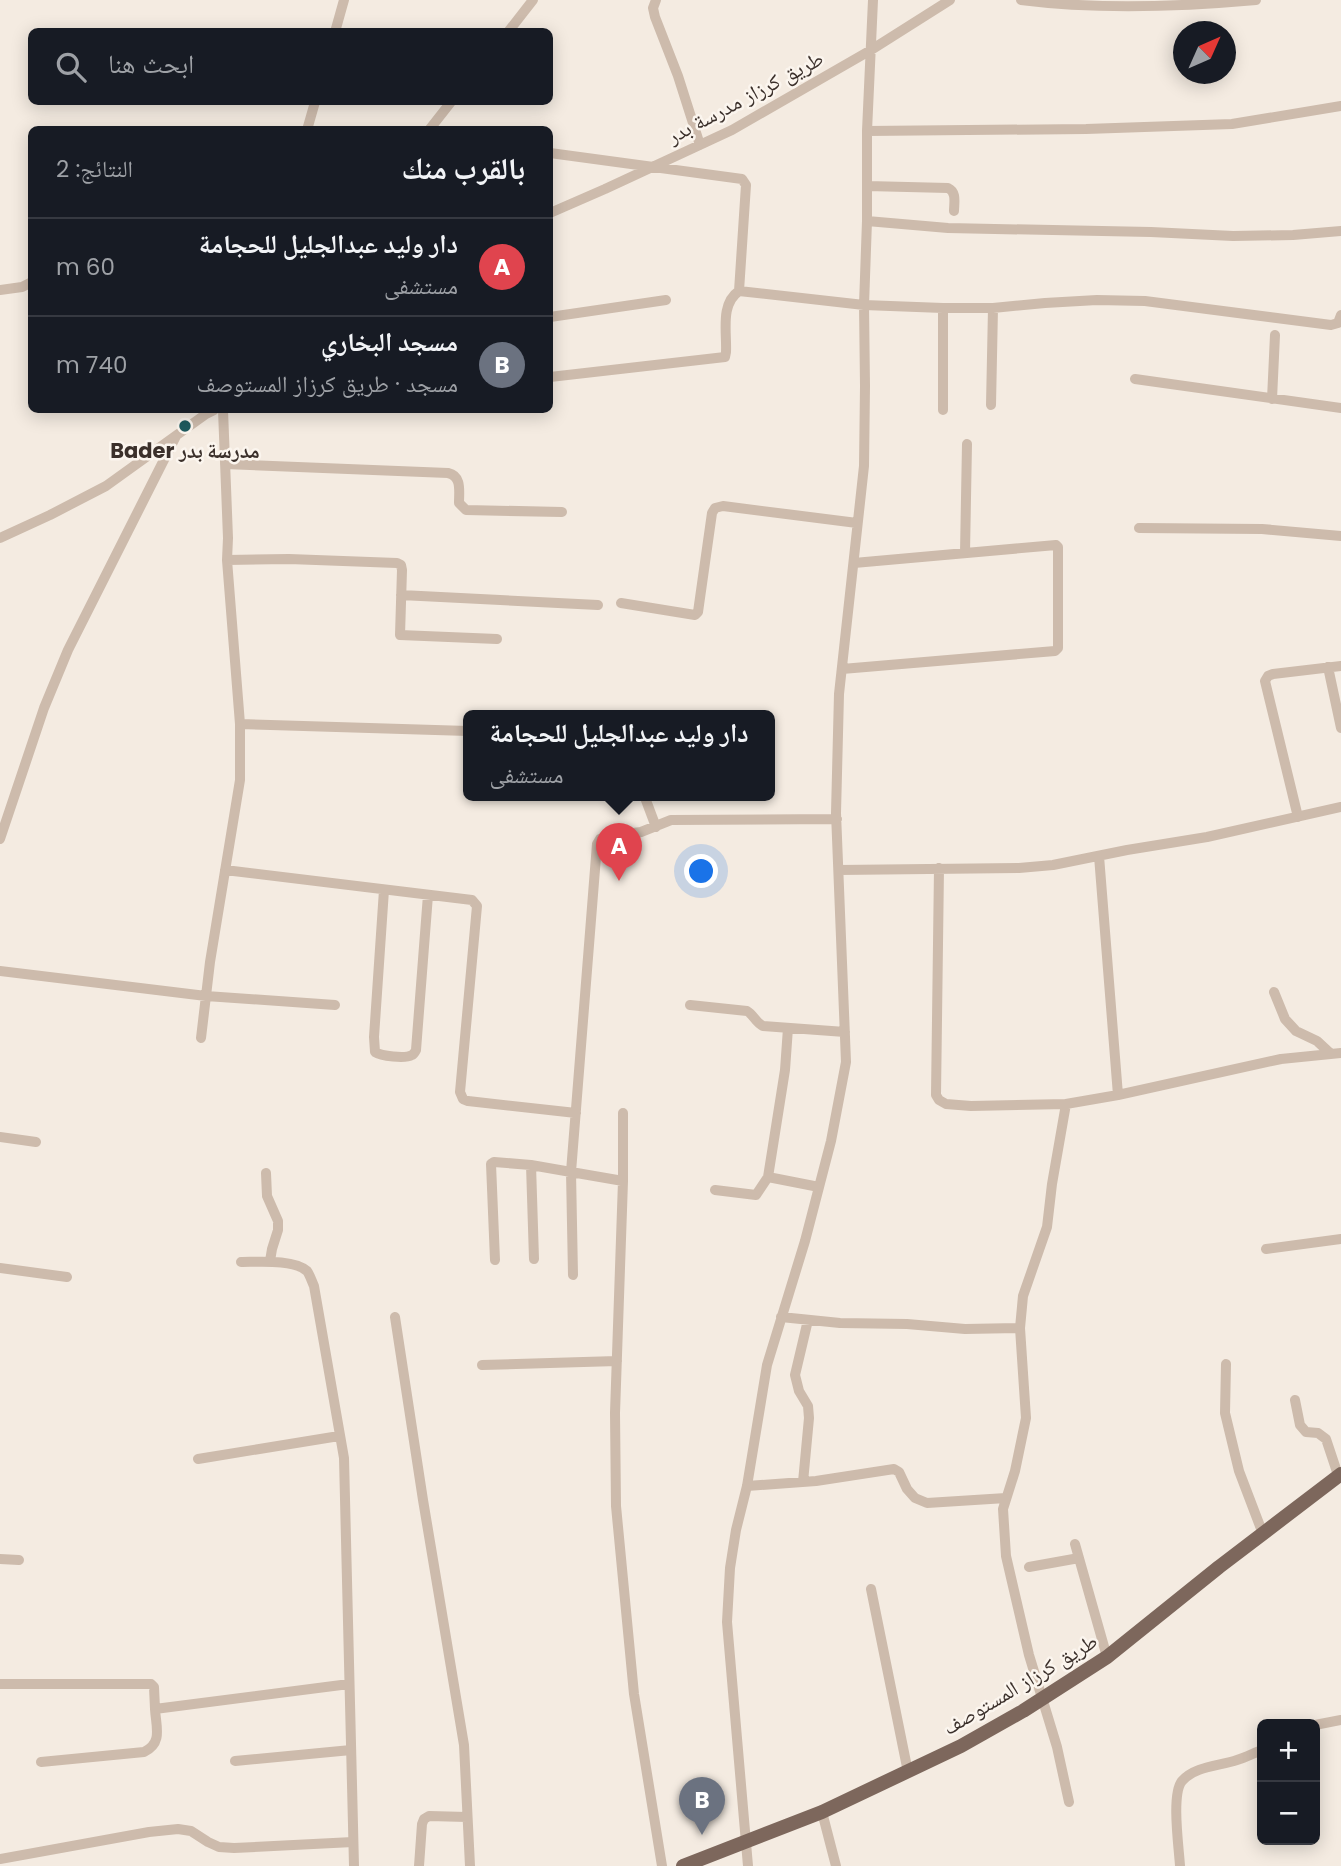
<!DOCTYPE html>
<html lang="ar">
<head>
<meta charset="utf-8">
<style>
	:root { --surface:#171b24; --page:#20242c; --text:#f1f3f6; --muted:#9ea1a6; --line:#363941; --accent:#ea580c }
	body { margin:0; font-family:Poppins,"Noto Naskh Arabic",sans-serif; background:var(--page); color:var(--text); direction:rtl }
	.controls { position:absolute; right:21px; bottom:21px; display:grid; overflow:hidden; border-radius:10px; box-shadow:0 4px 18px #0003 }
	.controls button { width:63px; height:63px; display:grid; place-items:center; padding:0; border:0; border-bottom:2px solid var(--line); background:var(--surface); color:var(--text); font:35px sans-serif }
	.compass { position:absolute; left:1173px; top:21px; width:63px; height:63px; border-radius:50%; background:var(--surface); box-shadow:0 4px 18px #0003; rotate:45deg }
	.you { position:absolute; left:702px; top:872px; width:24px; height:24px; margin:-18px; border:5px solid #fff; border-radius:50%; background:#1a73e8; box-shadow:0 0 0 10px #1a73e833 }
	.badge { display:grid; place-items:center; width:46px; height:46px; border-radius:50%; background:var(--accent); color:#fff; font-size:23px; font-weight:700 }
	.pin { position:absolute; translate:-50% -58px; filter:drop-shadow(0 2px 4px #0008) }
	.pin::after { content:''; position:absolute; top:37px; width:24px; height:21px; background:inherit; clip-path:polygon(0 0,100% 0,50% 100%) }
	.popup { position:absolute; left:463px; top:710px; width:312px; height:91px; box-sizing:border-box; display:grid; place-content:center; border-radius:10px; background:var(--surface); filter:drop-shadow(0 2px 5px #0005); font-size:23px; white-space:nowrap; color:var(--muted) }
	.popup b { font-size:26px; color:var(--text) }
	.popup::after { content:''; position:absolute; left:50%; top:100%; margin-left:-14px; border:14px solid transparent; border-top-color:var(--surface) }
	.list { margin:0; padding:0; list-style:none }
	h2 { display:flex; justify-content:space-between; align-items:center; height:91px; margin:0; padding:0 28px; font-size:30px }
	h2 small { font-size:23px; font-weight:400; color:var(--muted) }
	.list li { display:grid; grid-template-columns:46px 1fr auto; gap:21px; align-items:center; box-sizing:border-box; height:98px; padding:0 28px; border-top:2px solid var(--line) }
	.list b { display:block; font-size:26px; white-space:nowrap }
	.list p { margin:0; font-size:23px; white-space:nowrap; color:var(--muted) }
	.list em { font-size:23px; font-style:normal; color:var(--muted) }
	.icon { flex:none; width:38px; height:38px; fill:none; stroke:currentColor; stroke-width:2; stroke-linecap:round; stroke-linejoin:round }
	.map { position:relative; flex:none; width:1341px; height:1866px; overflow:hidden; direction:ltr }
	.search { position:absolute; background:var(--surface); box-shadow:0 4px 18px #0003; left:28px; top:28px; width:525px; height:77px; display:flex; align-items:center; gap:18px; box-sizing:border-box; padding:0 24px; border-radius:10px; color:var(--muted); font-size:26px }
	.panel { position:absolute; background:var(--surface); box-shadow:0 4px 18px #0003; left:28px; top:126px; width:525px; height:287px; border-radius:10px; direction:rtl }
	.map>svg:first-child { display:block }
	.lines { fill:none; stroke-linecap:round; stroke-linejoin:round }
	.minor { stroke:#cdbbac; stroke-width:10 }
	.major { stroke:#7d675c; stroke-width:14 }
	.poi-dot { fill:#1f5a5e; stroke:#fbf5ee; stroke-width:2.5 }
	.labels { text-anchor:middle; dominant-baseline:central; stroke-width:5; stroke-linejoin:round; paint-order:stroke }
	.street-label { font-size:21px; fill:#3b302b; stroke:#fbf5ee }
	.poi-label { font-size:21px; font-weight:bold; fill:#3b302b; stroke:#fbf5ee }
</style>
</head>
<body>
<div class="map">
<svg width="1341" height="1866" viewBox="0 0 1341 1866">
	<rect width="100%" height="100%" fill="#f4ebe1"/>
	<g class="lines">
		<path class="minor" d="M656 0 653 8 655 17 678 76 700 145
			M1021 0C1099 10 1178 7 1256 0
			M335 32 344 0
			M508 32 533 0
			M307 130 315 102
			M429 130 451 102
			M867 131 1086 129 1232 124 1341 106
			M550 153 742 179 746 185 739 291
			M867 186 948 188C957 192 954 203 954 211
			M550 213 605 189 732 130 871 50 950 0
			M867 221 948 228 1151 232 1233 236 1293 235 1341 231
			M0 290 22 287 32 282
			M550 317 666 300
			M550 377 725 357 726 352C727 332 720 304 739 291L864 305 943 308H993L1045 303 1097 300 1145 301 1331 325 1338 323 1341 315
			M1135 379 1341 408
			M1272 399 1275 335
			M991 405 993 308
			M943 410V308
			M225 464 448 473C462 476 459 491 459 503L466 510 562 512
			M1139 528 1262 529 1341 536
			M0 538 50 515 106 486 206 414 214 410
			M965 553 967 444
			M227 560 289 559 397 563 401 565 402 570 400 635 497 639
			M401 595 598 605
			M621 603 695 615 698 612 712 513 715 508 723 506 857 523
			M1328 667 1341 728
			M842 669 1055 651 1058 648V547L1056 545 854 563
			M240 724 468 731
			M644 795 656 827
			M1298 817 1265 681 1268 676 1273 674 1341 666
			M0 839 44 708 68 650 176 436
			M1099 856 1118 1095
			M939 868 936 1095 939 1100 946 1104 971 1106 1066 1104
			M225 870 472 900 477 906 460 1092 463 1099 468 1101 576 1113
			M839 870 1019 868 1053 865 1127 850 1207 837 1341 807
			M384 890 374 1037 375 1052C381 1056 405 1059 412 1055 414 1054 415 1052 416 1050L428 895
			M0 971 206 996 335 1005
			M1274 992 1285 1019 1296 1031 1317 1041 1331 1054
			M690 1005 747 1011C754 1015 755 1022 763 1026L845 1032
			M201 1038 210 962 240 780V724L227 560 228 538 223 410
			M623 1113V1181L615 1413 616 1506 634 1694 662 1866
			M0 1137 36 1142
			M531 1165 534 1259
			M266 1173 267 1196 278 1221V1230L272 1249 270 1261
			M768 1177 785 1070 788 1028
			M623 1181 571 1172 597 844 600 839 608 836 641 832 671 820 837 819
			M715 1190 756 1195 768 1177 819 1187
			M1266 1249 1341 1239
			M495 1260 491 1164 494 1162 531 1165 571 1172 573 1275
			M241 1262C258 1262 294 1259 307 1271 310 1275 312 1282 314 1286L344 1458 354 1866
			M0 1268 67 1277
			M395 1317 423 1500 464 1745 470 1866
			M781 1317 840 1323 907 1324 965 1329 1020 1328
			M1226 1364 1225 1413 1239 1471 1263 1534
			M482 1365 617 1361
			M1295 1400 1300 1425 1306 1432 1318 1433 1326 1439 1338 1475
			M198 1459 339 1436
			M803 1482 809 1418 808 1406 799 1391 795 1375 808 1320
			M747 1486 816 1481 894 1469 899 1472 907 1489 915 1498 927 1503 1006 1498
			M1075 1544 1107 1657
			M0 1559 19 1560
			M1029 1567 1079 1558
			M871 1589 908 1772
			M0 1684H151L154 1687 155 1709
			M1315 1725 1341 1720
			M235 1761 351 1750
			M41 1762 144 1752C163 1743 156 1727 155 1709L349 1684
			M1069 1802 1057 1747 1029 1655 1006 1556 1003 1509 1015 1471 1026 1418 1020 1328 1023 1296 1047 1227 1052 1184 1066 1104 1118 1095 1281 1059 1341 1053
			M822 1812 836 1866
			M0 1859 149 1832 178 1829 191 1831 208 1842 219 1847 234 1848 353 1842
			M419 1866 422 1824 424 1819 429 1816 467 1817
			M748 1866 727 1622 730 1568 736 1530 747 1486 767 1365 805 1241 831 1141 846 1062 836 813 839 694 864 466 865 386 864 305 867 221V131L873 0
			M1180 1866C1179 1848 1171 1794 1182 1781 1195 1766 1220 1766 1237 1760 1246 1757 1254 1753 1262 1750"/>
		<path class="major" d="M683 1866 822 1812 961 1746 1023 1711 1107 1657 1219 1567 1341 1474"/>
	</g>
	<circle class="poi-dot" cx="185" cy="426" r="7"/>
	<g class="labels">
		<g class="street-label">
			<text transform="translate(745 97) rotate(-28)">طريق كرزاز مدرسة بدر</text>
			<text transform="translate(1020 1684) rotate(-31)">طريق كرزاز المستوصف</text>
		</g>
		<g class="poi-label">
			<text x="185" y="450">Bader مدرسة بدر</text>
		</g>
	</g>
</svg>
<div class="controls">
<button>+</button>
<button>−</button>
</div>
<svg class="compass" viewBox="-18 -18 36 36"><path d="M0-13l5 13h-10z" fill="#e53935"/><path d="M0 13l5-13h-10z" fill="#9ea1a6"/></svg>
<div class="you"></div>
<div class="pin badge" style="left:619px;top:881px;background:#e0444e">A</div>
<div class="popup"><b>دار وليد عبدالجليل للحجامة</b>مستشفى</div>
<div class="pin badge" style="left:702px;top:1835px;background:#6b7280">B</div>
<div class="search"><svg class="icon" aria-label="search" viewBox="0 0 24 24"><circle cx="10" cy="10" r="6"/><path d="M15 15l6 6"/></svg>ابحث هنا</div>
<section class="panel">
<h2>بالقرب منك<small>النتائج: 2</small></h2>
<ul class="list">
<li><span class="badge" style="background:#e0444e">A</span><div><b>دار وليد عبدالجليل للحجامة</b><p>مستشفى</p></div><em>60 m</em></li>
<li><span class="badge" style="background:#6b7280">B</span><div><b>مسجد البخاري</b><p>مسجد · طريق كرزاز المستوصف</p></div><em>740 m</em></li>
</ul>
</section>
</div>
</body>
</html>
